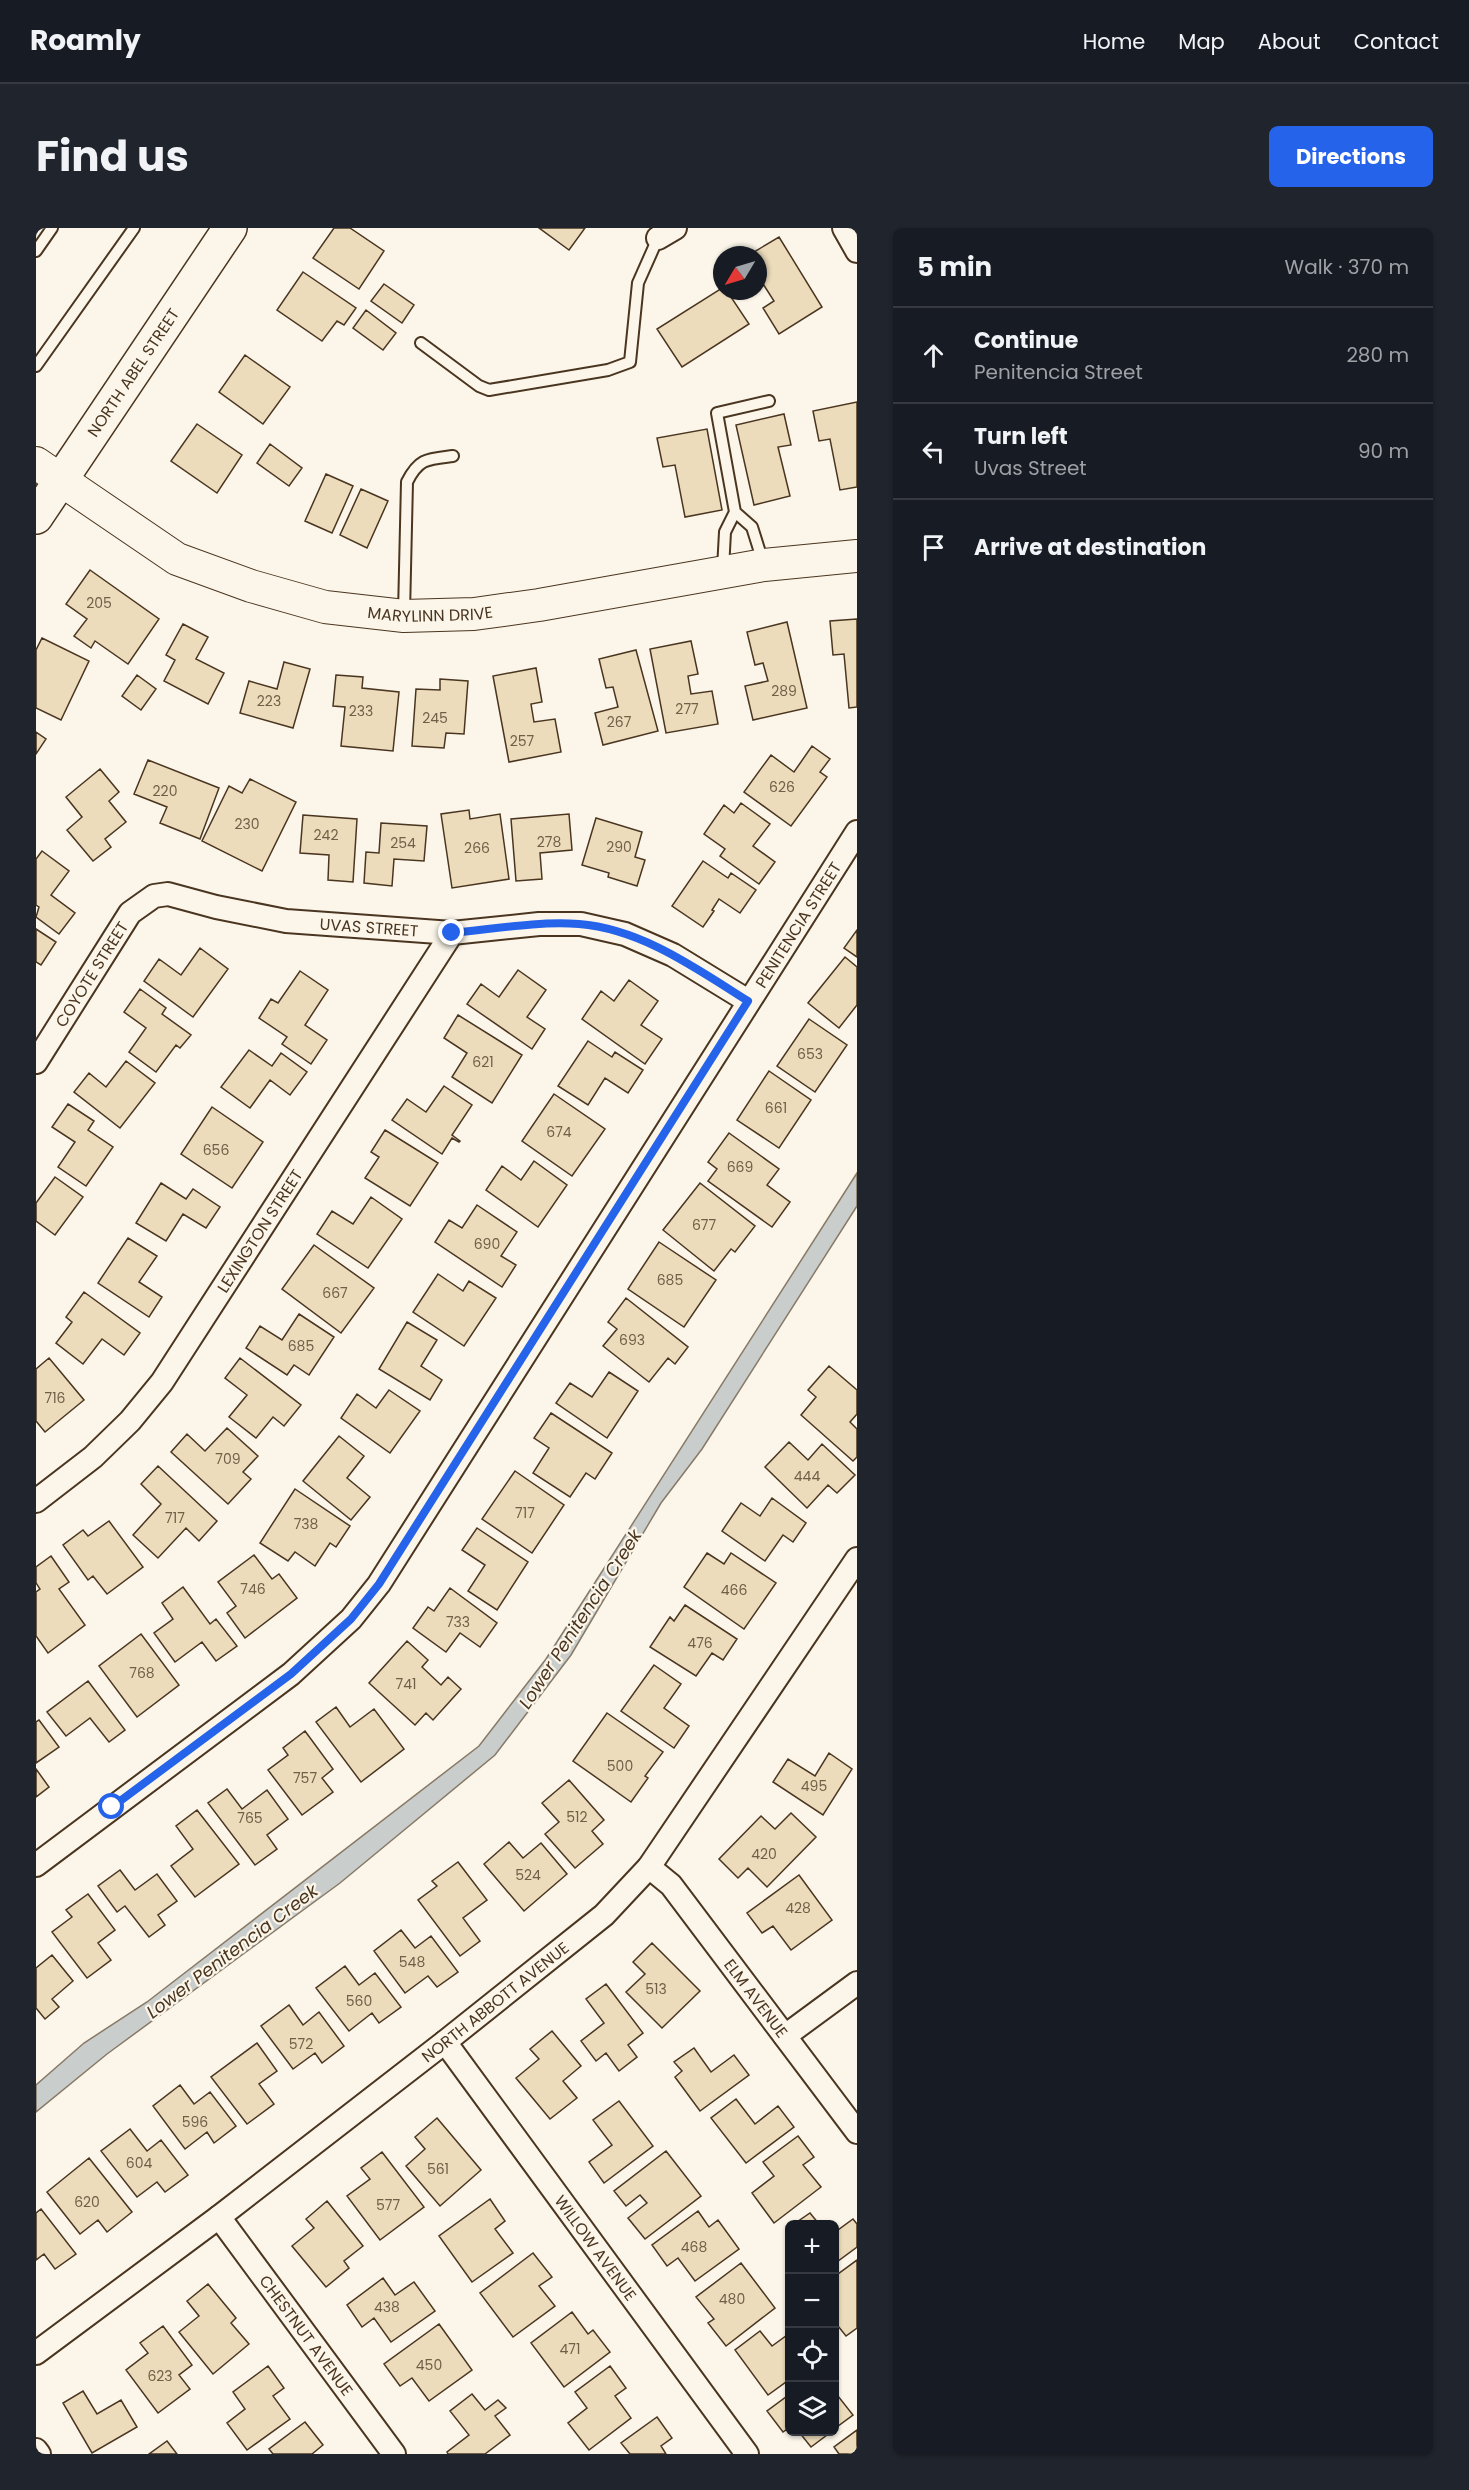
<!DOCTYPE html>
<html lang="en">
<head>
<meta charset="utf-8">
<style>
	:root { --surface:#171b24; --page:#20242c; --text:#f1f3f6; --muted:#9ea1a6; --line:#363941; --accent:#2563eb }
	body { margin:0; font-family:Poppins,sans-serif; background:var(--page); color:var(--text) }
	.controls { position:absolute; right:18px; bottom:18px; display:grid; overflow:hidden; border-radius:9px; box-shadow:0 2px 4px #0004 }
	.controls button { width:54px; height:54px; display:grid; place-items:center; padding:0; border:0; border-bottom:2px solid var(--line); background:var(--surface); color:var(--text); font:30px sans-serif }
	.compass { position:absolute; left:677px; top:18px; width:54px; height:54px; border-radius:50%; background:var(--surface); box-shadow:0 2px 4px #0004; rotate:232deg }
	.stop { position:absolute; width:18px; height:18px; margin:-14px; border:4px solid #2563eb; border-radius:50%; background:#fff }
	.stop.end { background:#2563eb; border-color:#fff; box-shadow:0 2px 6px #0008 }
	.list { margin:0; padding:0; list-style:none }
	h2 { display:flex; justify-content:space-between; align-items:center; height:78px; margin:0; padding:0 24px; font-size:26px }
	h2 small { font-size:20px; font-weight:400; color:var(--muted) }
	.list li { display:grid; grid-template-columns:39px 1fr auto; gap:18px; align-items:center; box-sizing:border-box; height:96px; padding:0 24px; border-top:2px solid var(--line) }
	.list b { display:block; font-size:22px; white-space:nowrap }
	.list p { margin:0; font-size:20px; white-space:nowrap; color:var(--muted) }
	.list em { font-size:20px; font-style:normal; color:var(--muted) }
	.icon { flex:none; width:33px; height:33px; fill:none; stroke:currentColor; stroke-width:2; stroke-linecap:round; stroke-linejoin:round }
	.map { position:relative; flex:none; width:821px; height:2226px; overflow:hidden; border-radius:9px }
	header { display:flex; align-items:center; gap:36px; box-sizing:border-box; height:84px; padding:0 30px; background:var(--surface); border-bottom:2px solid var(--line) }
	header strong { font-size:28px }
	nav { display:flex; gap:33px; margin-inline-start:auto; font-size:21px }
	.intro { display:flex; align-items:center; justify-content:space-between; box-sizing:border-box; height:144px; padding:0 36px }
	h1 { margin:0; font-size:42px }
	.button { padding:15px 27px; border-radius:9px; background:var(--accent); color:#fff; font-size:21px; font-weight:700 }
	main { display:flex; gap:36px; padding:0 36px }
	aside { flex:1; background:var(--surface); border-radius:9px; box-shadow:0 2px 4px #0004 }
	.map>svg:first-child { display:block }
	.water { fill:#c9cecd; stroke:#887966; stroke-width:1.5 }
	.building { fill:#ecdcbc; stroke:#4a3520; stroke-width:1.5 }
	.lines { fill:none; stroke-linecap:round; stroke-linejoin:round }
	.lane-casing { stroke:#4a3520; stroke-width:14 }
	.street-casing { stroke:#4a3520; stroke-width:26 }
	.secondary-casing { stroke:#4a3520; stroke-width:34 }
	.primary-casing { stroke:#4a3520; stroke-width:36 }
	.lane { stroke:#fbf6e9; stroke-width:10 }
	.street { stroke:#fbf6e9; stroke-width:22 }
	.secondary { stroke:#fbf6e9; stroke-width:32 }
	.primary { stroke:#fbf6e9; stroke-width:33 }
	.route { stroke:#2563eb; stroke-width:8 }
	.labels { text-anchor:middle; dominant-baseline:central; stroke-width:4.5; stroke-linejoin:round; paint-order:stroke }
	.number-label { font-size:14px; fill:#725f47 }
	.street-label { font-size:16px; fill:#4a3520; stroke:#fbf6e9 }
	.water-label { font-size:18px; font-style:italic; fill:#4a3520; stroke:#fbf6e9 }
</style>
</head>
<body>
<header>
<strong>Roamly</strong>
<nav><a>Home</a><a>Map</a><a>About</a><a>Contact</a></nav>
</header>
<div class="intro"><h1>Find us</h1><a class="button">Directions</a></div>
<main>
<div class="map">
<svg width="821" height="2226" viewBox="0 0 821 2226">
	<rect width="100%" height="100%" fill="#fbf6e9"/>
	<path class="water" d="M821 945V978L666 1221 625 1275 535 1427 459 1527 304 1655 71 1826 0 1884V1857L48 1815 111 1774 443 1518 510 1431Z"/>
	<path class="building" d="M298 0H314L348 23 323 61 277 30Z
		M503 0H549L533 22Z
		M743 9 786 79 743 106 727 80 738 73 722 48V27H713Z
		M267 44 320 80 308 97 301 93 286 113 241 82Z
		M348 56 378 77 366 95 335 73Z
		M686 60V63H691L713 96 646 139 621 101Z
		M330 82 360 105 347 122 317 100Z
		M209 127 254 159 227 196 183 164Z
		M821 174V259L804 262 794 211 783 213 777 183Z
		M748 186 755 217 742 219 754 268 718 277 700 197Z
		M161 196 206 227 181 265 135 233Z
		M671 201 686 282 649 289 639 237 627 239 621 210Z
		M234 216 266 240 253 258 221 235Z
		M290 246 317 258 296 305 269 293Z
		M325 261 352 273 331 320 304 307Z
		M54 342 123 391 92 436 59 413 55 420 38 408 51 391 30 376Z
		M821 391V479L813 480 808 426 797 427 794 393Z
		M751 394 771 480 717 492 709 458 732 453 727 435 719 437 711 404Z
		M147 396 172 409 160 431 188 445 172 476 128 453 139 432 130 427Z
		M6 410 53 433 25 492 0 480V422Z
		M655 413 662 446 652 448 655 466 676 463 682 496 630 505 614 421Z
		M600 422 622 503 567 517 559 485 582 479 577 459 570 460 563 431Z
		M248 434 274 441 257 500 204 485 213 453 241 461Z
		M500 440 506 474 495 476 498 494 519 491 525 524 473 534 457 448Z
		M101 447 120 461 105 482 86 468Z
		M300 447 327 449 326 460 363 464 357 523 305 518 309 479 297 478Z
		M404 451 432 453 428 506 410 505 408 520 376 518 380 461 404 462Z
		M0 504 10 511 0 526Z
		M776 518 794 531 784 544 791 549 755 598 708 564 735 527 758 544Z
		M112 532 183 560 164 611 124 595 131 579 98 566Z
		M64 541 83 564 73 573 90 594 69 611 75 619 57 633 31 602 46 589 30 569Z
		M214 551 260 574 226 643 166 613 193 558 206 565Z
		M705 575 734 596 717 618 739 634 723 656 684 628 689 621 668 606 688 577 698 585Z
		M433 582 434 591 464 586 473 651 416 660 405 586Z
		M533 586 536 622 504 625 506 651 480 653 475 591Z
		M267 587 321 591 317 654 292 652 293 627 264 625Z
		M560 590 606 604 599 629 609 632 601 658 572 649 573 645 546 637Z
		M345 595 391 598 388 633 358 631 356 658 328 655 330 624 343 625Z
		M6 623 33 643 15 667 39 685 23 706 0 689 3 679 0 677V631Z
		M667 633 692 650 695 645 720 662 704 685 683 671 676 682 678 683 667 699 636 678Z
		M0 701 20 714 5 737 0 734Z
		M821 702V729L808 720Z
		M164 720 192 741 157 789 108 753 123 731 145 747Z
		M809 729 821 739V777L803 800 772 775Z
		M482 742 510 762 491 789 509 801 496 821 431 776 445 756 463 769Z
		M264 743 292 762 269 797 291 812 275 836 246 816 251 809 223 790 235 771 242 775Z
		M593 752 622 773 605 797 626 811 609 836 546 791 565 763 578 773Z
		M104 761 130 780 126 786 155 807 144 820 140 817 120 844 93 824 110 800 88 784Z
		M422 787 486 827 456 875 416 849 431 825 408 810Z
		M773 791 811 817 779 864 741 838Z
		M552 813 576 829 579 824 607 842 592 865 569 850 552 877 522 858Z
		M213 822 236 838 245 825 271 844 254 867 234 852 214 880 185 859Z
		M90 833 119 855 84 900 38 864 53 845 70 859Z
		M733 843 775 872 743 920 701 892Z
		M408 858 436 877 416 907 424 913 423 914 416 910 406 926 356 892 371 871 390 884Z
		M518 866 569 901 536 948 486 913Z
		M32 876 58 893 52 902 77 919 50 958 22 939 39 914 16 899Z
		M176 879 227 914 196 960 145 926Z
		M349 902 402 935 374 978 329 950 343 929 335 924Z
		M693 905 743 941 731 957 754 974 736 999 672 953 681 941 672 934Z
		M498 933 531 957 502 999 450 962 466 938 485 952Z
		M19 949 47 969 19 1007 0 993V975Z
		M125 955 150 971 157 961 184 979 170 1000 147 986 130 1013 100 995Z
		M664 955 719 998 699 1024 695 1021 678 1043 627 1002Z
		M335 969 366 991 332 1040 281 1006 296 983 317 996Z
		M441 977 481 1004 465 1028 480 1037 466 1059 399 1014 413 992 426 1000Z
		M92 1010 121 1028 103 1054 126 1069 113 1089 62 1055Z
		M623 1014 680 1052 648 1099 592 1061Z
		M278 1017 338 1060 305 1105 246 1061Z
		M402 1046 427 1063 433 1053 460 1070 428 1118 377 1084Z
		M48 1064 104 1105 88 1127 66 1111 47 1136 20 1115 36 1094 30 1089Z
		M590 1070 652 1119 639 1136 632 1130 613 1154 567 1118 581 1101 572 1094Z
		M263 1086 298 1109 273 1147 258 1137 251 1147 210 1120 224 1098 246 1112Z
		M371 1094 401 1112 385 1138 406 1152 394 1172 343 1141Z
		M13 1130 48 1172 9 1204 0 1193V1141Z
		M204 1130 265 1177 248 1198 237 1189 220 1210 193 1189 211 1167 189 1150Z
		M793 1138 821 1162V1186L814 1194 821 1201V1229L817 1233 765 1187 780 1169 772 1162Z
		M573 1144 602 1163 571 1210 520 1175 534 1155 556 1169Z
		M353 1162 384 1183 354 1225 305 1190 321 1166 340 1180Z
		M515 1185 576 1225 559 1251 550 1245 534 1269 497 1245 513 1220 498 1210Z
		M191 1200 222 1228 207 1244 215 1251 192 1276 135 1224 151 1206 169 1223Z
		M303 1208 328 1228 311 1250 334 1269 315 1292 267 1253Z
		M753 1214 772 1232 786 1216 819 1247 801 1265 792 1257 771 1280 729 1239Z
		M122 1238 181 1293 163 1313 150 1300 122 1330 97 1307 125 1276 105 1256Z
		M479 1243 528 1277 496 1325 446 1291Z
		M259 1261 314 1298 300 1319 294 1315 279 1338 259 1324 252 1333 224 1315Z
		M736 1270 770 1295 757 1314 747 1307 729 1333 686 1303 705 1275 724 1288Z
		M73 1293 107 1339 71 1366 57 1348 52 1352 27 1317 47 1302 52 1308Z
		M441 1300 492 1334 461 1382 432 1363 449 1337 426 1322Z
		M671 1325 688 1336 695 1325 740 1355 708 1401 648 1359Z
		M218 1327 236 1351 243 1346 261 1370 209 1410 191 1385 200 1378 182 1354Z
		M15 1328 33 1354 23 1361 49 1397 12 1425 0 1408V1364L4 1361 0 1355V1339Z
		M147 1359 174 1396 180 1391 201 1418 180 1433 166 1414 139 1434 118 1405 137 1391 126 1375Z
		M414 1360 461 1395 444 1419 424 1405 410 1424 377 1400 392 1379 398 1383Z
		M649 1377 701 1411 687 1432 676 1425 660 1448 614 1419 634 1389 638 1393Z
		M105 1406 143 1457 101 1489 63 1438Z
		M371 1413 392 1432 386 1439 405 1457 412 1449 425 1461 397 1492 390 1485 379 1497 333 1455Z
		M618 1437 645 1456 628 1480 653 1498 638 1520 585 1483Z
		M52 1453 89 1502 73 1514 54 1490 30 1508 11 1484Z
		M300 1479 314 1499 338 1481 368 1521 325 1554 280 1494Z
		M571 1485 627 1524 609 1548 612 1550 595 1574 537 1533Z
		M3 1492 23 1519 0 1535V1494Z
		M269 1503 297 1541 286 1550 297 1564 266 1587 232 1542 252 1527 247 1520Z
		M793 1525 816 1541 787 1587 737 1554 752 1531 779 1548Z
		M0 1541 13 1559 0 1569Z
		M533 1552 568 1592 556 1603 567 1616 539 1640 509 1606 523 1594 506 1575Z
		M191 1561 206 1581 231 1562 252 1591 231 1607 241 1621 219 1637 172 1575Z
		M161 1582 203 1636 159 1669 135 1638 157 1621 140 1598Z
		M755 1585 780 1609 731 1659 712 1640 702 1650 683 1631 725 1588 739 1601Z
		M473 1614 487 1630 505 1615 531 1646 488 1683 448 1636Z
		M422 1634 451 1672 427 1690 444 1713 424 1728 382 1672 401 1658 396 1653Z
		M84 1642 99 1662 121 1646 141 1673 122 1687 129 1697 113 1709 89 1678 81 1684 62 1658Z
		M763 1647 796 1692 755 1722 737 1698 726 1705 711 1685Z
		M52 1666 79 1702 62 1715 75 1732 51 1750 16 1704 36 1689 30 1682Z
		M365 1702 379 1720 395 1708 422 1744 401 1759 392 1748 369 1765 338 1723Z
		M616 1715 664 1763 626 1800 590 1764 609 1746 597 1734Z
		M16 1727 37 1753 16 1771 23 1779 9 1791 0 1780V1740Z
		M309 1738 323 1757 339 1745 365 1779 343 1795 336 1785 313 1803 280 1760Z
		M570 1756 607 1805 592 1817 601 1829 583 1843 570 1825 560 1833 545 1813 568 1795 550 1771Z
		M253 1777 267 1797 283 1784 308 1818 286 1835 279 1825 257 1841 225 1798Z
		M516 1803 545 1838 527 1853 541 1870 514 1891 480 1850 503 1831 494 1821Z
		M221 1815 241 1843 223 1856 238 1876 211 1896 175 1849Z
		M658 1820 675 1844 698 1827 713 1847 664 1883 639 1849 646 1843 638 1834Z
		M144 1857 158 1876 174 1864 200 1898 178 1915 171 1904 149 1921 117 1878Z
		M700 1871 719 1896 742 1878 758 1899 710 1935 675 1890Z
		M583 1873 617 1918 568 1955 553 1934 576 1917 557 1892Z
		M401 1890 445 1942 404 1978 370 1938 389 1921 379 1909Z
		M94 1901 111 1923 125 1912 152 1947 129 1964 121 1954 101 1969 65 1923Z
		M762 1908 778 1929 767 1937 785 1959 738 1995 716 1965 738 1948 727 1934Z
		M630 1923 665 1968 609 2011 592 1990 611 1975 604 1967 590 1978 578 1963Z
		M346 1924 388 1979 344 2012 311 1968 334 1951 325 1940Z
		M53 1930 96 1984 71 2004 62 1992 44 2006 11 1964Z
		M454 1971 469 1993 459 2001 477 2025 436 2054 403 2008Z
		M291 1973 327 2018 308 2033 313 2040 290 2059 256 2018 278 2000 270 1991Z
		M5 1981 40 2026 19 2041 8 2026 0 2032V1985Z
		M662 1983 673 1999 682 1992 703 2021 659 2053 642 2030 631 2038 616 2017Z
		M774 1985 783 1996H758Z
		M817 1991 821 1996V2019L798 2036V2005Z
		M497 2025 516 2049 503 2058 519 2078 477 2109 444 2065Z
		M821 2032V2100L810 2108 798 2093V2049Z
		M705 2035 739 2080 690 2118 672 2095 678 2091 660 2069Z
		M347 2050 359 2067 378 2054 399 2083 355 2114 338 2090 326 2099 311 2077Z
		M172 2056 200 2090 195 2095 213 2116 177 2146 143 2104 163 2088 151 2073Z
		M536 2084 552 2106 557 2102 574 2124 528 2159 495 2115Z
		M403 2096 436 2142 393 2173 376 2150 364 2158 348 2136Z
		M127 2098 156 2137 143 2147 154 2161 122 2185 90 2142 112 2125 104 2115Z
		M724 2103 736 2118 754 2105V2151L732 2167 699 2122Z
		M232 2138 248 2160 237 2168 254 2191 211 2222 191 2195 209 2181 197 2164Z
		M574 2138 590 2160 579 2168 595 2190 553 2222 532 2195 551 2180 539 2164Z
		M47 2163 61 2186 85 2172 101 2199 56 2225 27 2175Z
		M798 2163 817 2187 798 2201Z
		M436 2166 449 2182 462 2172 470 2180 459 2188 474 2207 449 2226H412L411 2224 433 2207 414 2183Z
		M754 2166V2199L747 2204 731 2183Z
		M621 2189 636 2210 625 2218 630 2226H594L585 2215Z
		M269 2194 287 2217 276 2226H237L233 2221Z
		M821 2202V2226H803L798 2219Z
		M763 2204H795L775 2219Z
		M131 2213 141 2226H113Z"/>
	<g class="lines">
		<g class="lane-casing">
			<path id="lane" d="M0 23 16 0
				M385 115 443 158 453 162 572 142 594 134 602 55 622 10 620 6
				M0 138 98 0
				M699 284 716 299 727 334
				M687 341 689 304 699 284 681 185 733 173
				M368 385 371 254C383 230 392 231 417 228"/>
		</g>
		<g class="street-casing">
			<g id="street">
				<path d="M808 0 821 23"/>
				<path d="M622 10 639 0"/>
				<path id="s1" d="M0 834 94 685 118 668 132 666 180 679 250 693 416 705 503 696H545L589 706 637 727 712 773"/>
				<path id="s2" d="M0 1273 57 1229 94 1193 126 1154 416 705"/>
				<path id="s3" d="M0 1637 255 1446 315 1391 343 1356 821 604"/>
				<path id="s4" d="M613 1639 635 1657 821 1904"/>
				<path d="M749 1808 821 1755"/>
				<path id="s5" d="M409 1814 711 2226"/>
				<path id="s6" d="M183 1989 358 2226"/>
				<path id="s7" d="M0 2125 183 1989 409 1814 568 1687 613 1639 821 1331"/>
				<path d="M0 2222 3 2226"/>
			</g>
		</g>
		<g class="secondary-casing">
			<g id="secondary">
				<path id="s8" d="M0 235 141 331 215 358 289 379 368 388 438 386 503 377 728 337 821 328"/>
			</g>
		</g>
		<g class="primary-casing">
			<g id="primary">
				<path id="s9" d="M0 289 194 0"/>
			</g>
		</g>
		<use href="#lane" class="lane"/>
		<use href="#street" class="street"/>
		<use href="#secondary" class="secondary"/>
		<use href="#primary" class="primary"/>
	</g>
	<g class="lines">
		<path class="route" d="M76 1579 255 1446 315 1391 343 1356 712 773C661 741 606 701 543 696 501 693 458 701 416 705"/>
	</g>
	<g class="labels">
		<g class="number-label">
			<text x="63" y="375">205</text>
			<text x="748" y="463">289</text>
			<text x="233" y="473">223</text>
			<text x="651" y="481">277</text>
			<text x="325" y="483">233</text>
			<text x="399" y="490">245</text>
			<text x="583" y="494">267</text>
			<text x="486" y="513">257</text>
			<text x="746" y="559">626</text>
			<text x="129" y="563">220</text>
			<text x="211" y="596">230</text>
			<text x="290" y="607">242</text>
			<text x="513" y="614">278</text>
			<text x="367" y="615">254</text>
			<text x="583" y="619">290</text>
			<text x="441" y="620">266</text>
			<text x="774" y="826">653</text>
			<text x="447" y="834">621</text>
			<text x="740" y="880">661</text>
			<text x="523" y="904">674</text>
			<text x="180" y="922">656</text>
			<text x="704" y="939">669</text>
			<text x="668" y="997">677</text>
			<text x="451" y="1016">690</text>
			<text x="634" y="1052">685</text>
			<text x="299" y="1065">667</text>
			<text x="596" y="1112">693</text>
			<text x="265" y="1118">685</text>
			<text x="19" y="1170">716</text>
			<text x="192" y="1231">709</text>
			<text x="771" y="1248">444</text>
			<text x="489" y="1285">717</text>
			<text x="139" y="1290">717</text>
			<text x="270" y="1296">738</text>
			<text x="217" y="1361">746</text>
			<text x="698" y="1362">466</text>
			<text x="422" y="1394">733</text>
			<text x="664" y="1415">476</text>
			<text x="106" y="1445">768</text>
			<text x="370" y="1456">741</text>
			<text x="584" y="1538">500</text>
			<text x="269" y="1550">757</text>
			<text x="778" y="1558">495</text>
			<text x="541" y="1589">512</text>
			<text x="214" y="1590">765</text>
			<text x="728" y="1626">420</text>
			<text x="492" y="1647">524</text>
			<text x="762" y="1680">428</text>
			<text x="376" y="1734">548</text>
			<text x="620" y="1761">513</text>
			<text x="323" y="1773">560</text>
			<text x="265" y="1816">572</text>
			<text x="159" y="1894">596</text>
			<text x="103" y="1935">604</text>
			<text x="402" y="1941">561</text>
			<text x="51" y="1974">620</text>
			<text x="352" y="1977">577</text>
			<text x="658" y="2019">468</text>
			<text x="696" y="2071">480</text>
			<text x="351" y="2079">438</text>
			<text x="534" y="2121">471</text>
			<text x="393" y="2137">450</text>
			<text x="124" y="2148">623</text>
		</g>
		<g class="street-label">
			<text stroke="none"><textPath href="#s9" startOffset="174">NORTH ABEL STREET</textPath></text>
			<text stroke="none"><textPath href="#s8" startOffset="432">MARYLINN DRIVE</textPath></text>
			<text stroke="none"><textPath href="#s3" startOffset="1226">PENITENCIA STREET</textPath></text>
			<text stroke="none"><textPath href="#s1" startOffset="424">UVAS STREET</textPath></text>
			<text stroke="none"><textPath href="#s1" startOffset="104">COYOTE STREET</textPath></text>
			<text stroke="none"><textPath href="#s2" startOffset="354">LEXINGTON STREET</textPath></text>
			<text stroke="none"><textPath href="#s4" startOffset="170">ELM AVENUE</textPath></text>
			<text stroke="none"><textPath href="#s7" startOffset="578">NORTH ABBOTT AVENUE</textPath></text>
			<text stroke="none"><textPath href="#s5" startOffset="255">WILLOW AVENUE</textPath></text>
			<text stroke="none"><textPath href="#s6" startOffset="147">CHESTNUT AVENUE</textPath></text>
		</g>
		<g class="water-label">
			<text transform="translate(544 1391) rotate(-57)">Lower Penitencia Creek</text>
			<text transform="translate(196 1723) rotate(-37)">Lower Penitencia Creek</text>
		</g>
	</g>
</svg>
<div class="controls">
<button>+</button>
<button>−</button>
<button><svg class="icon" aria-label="locate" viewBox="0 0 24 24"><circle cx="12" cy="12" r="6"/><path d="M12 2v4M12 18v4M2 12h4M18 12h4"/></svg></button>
<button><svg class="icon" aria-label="layers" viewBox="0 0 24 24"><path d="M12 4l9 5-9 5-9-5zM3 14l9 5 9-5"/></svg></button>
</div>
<svg class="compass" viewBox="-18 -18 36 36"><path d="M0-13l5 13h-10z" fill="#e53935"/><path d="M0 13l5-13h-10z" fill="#9ea1a6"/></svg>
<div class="stop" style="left:76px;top:1579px"></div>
<div class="stop end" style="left:416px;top:705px"></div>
</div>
<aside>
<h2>5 min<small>Walk · 370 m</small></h2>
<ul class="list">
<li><svg class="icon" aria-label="ahead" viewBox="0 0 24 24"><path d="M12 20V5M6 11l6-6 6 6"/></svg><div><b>Continue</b><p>Penitencia Street</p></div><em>280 m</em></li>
<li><svg class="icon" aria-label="left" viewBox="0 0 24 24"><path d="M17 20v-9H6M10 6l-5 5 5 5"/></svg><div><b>Turn left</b><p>Uvas Street</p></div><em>90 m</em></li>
<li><svg class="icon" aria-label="arrive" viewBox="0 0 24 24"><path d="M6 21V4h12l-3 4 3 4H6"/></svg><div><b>Arrive at destination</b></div></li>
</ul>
</aside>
</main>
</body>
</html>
